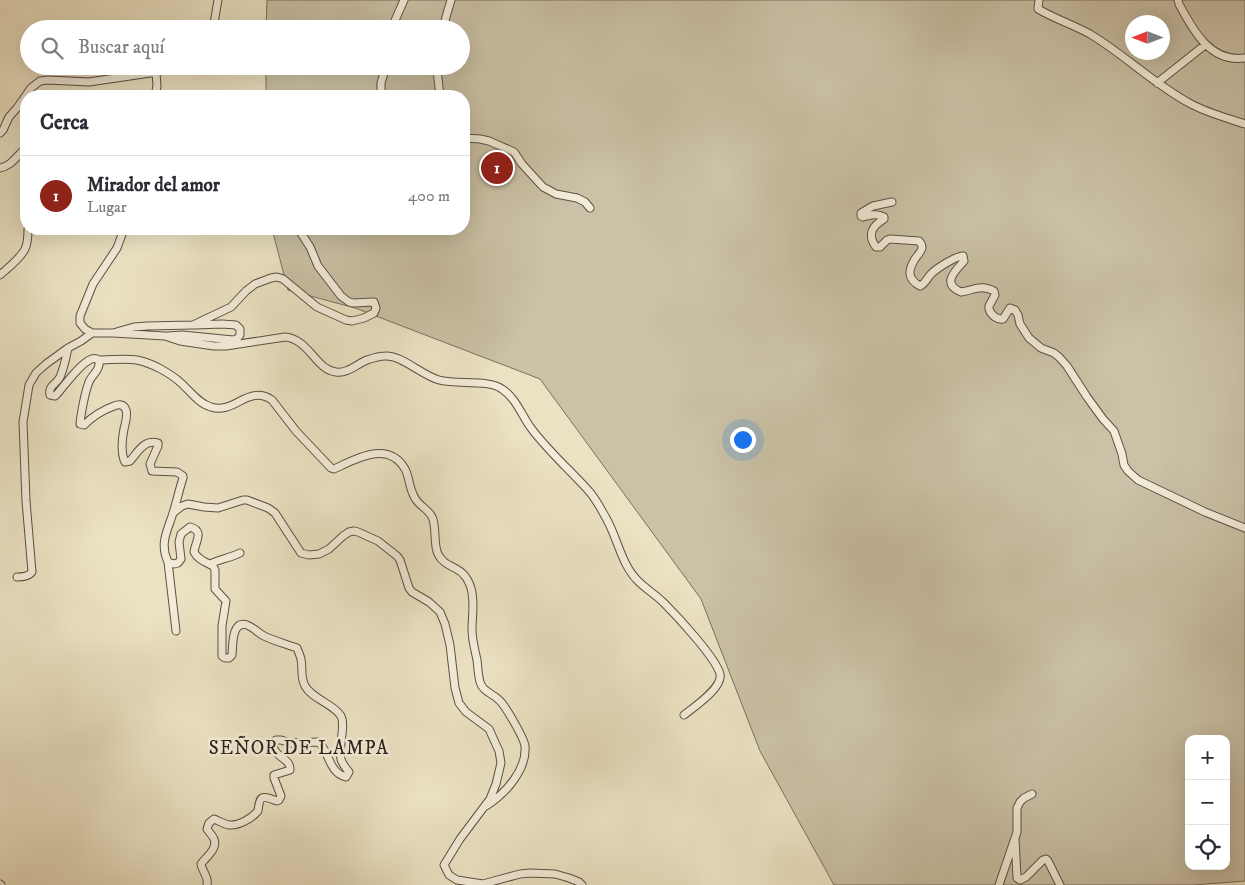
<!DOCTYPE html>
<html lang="es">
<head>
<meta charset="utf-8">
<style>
	:root { --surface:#fff; --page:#f7f7f7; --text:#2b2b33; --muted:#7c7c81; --line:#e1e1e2; --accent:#8f2418 }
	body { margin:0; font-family:"IM FELL DW Pica",serif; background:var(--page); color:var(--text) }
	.controls { position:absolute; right:15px; bottom:15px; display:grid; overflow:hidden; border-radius:10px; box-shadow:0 5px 20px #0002 }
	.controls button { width:45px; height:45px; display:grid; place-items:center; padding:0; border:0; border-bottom:1px solid var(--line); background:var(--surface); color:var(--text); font:25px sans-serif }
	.compass { position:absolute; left:1125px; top:15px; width:45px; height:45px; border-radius:50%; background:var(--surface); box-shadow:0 5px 20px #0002; rotate:270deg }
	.you { position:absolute; left:742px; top:439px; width:18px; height:18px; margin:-12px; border:4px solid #fff; border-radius:50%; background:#1a73e8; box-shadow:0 0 0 8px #1a73e833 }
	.badge { display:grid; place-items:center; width:32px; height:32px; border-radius:50%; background:var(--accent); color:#fff; font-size:16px; font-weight:700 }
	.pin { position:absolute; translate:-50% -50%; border:2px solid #fff; box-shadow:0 1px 5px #0006 }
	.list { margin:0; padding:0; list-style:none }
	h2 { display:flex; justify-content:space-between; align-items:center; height:65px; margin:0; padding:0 20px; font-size:21px }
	h2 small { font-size:16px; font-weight:400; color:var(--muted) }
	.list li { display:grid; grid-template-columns:32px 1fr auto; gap:15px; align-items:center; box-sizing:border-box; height:80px; padding:0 20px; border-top:1px solid var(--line) }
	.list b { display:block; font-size:19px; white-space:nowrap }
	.list p { margin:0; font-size:16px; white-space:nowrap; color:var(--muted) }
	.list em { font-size:16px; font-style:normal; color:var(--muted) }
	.icon { flex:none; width:28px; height:28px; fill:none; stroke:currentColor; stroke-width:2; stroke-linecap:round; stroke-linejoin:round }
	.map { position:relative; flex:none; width:1245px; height:885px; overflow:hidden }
	.search { position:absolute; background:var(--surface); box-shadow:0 5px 20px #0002; left:20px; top:20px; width:450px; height:55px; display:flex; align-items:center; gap:12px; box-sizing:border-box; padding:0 18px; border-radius:28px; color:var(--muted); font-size:19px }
	.panel { position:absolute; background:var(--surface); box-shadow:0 5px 20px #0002; left:20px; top:90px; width:450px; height:145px; border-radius:20px }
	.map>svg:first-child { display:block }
	.green { fill:#cac1a6; stroke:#7a7060; fill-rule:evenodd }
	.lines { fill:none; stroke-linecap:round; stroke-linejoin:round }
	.minor-casing { stroke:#5b5044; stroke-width:9 }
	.minor { stroke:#f2ecd8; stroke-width:7 }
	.labels { text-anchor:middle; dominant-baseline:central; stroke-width:5; stroke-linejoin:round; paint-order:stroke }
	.neighbourhood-label { font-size:19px; letter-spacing:1px; fill:#2b1f1a; stroke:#f2ecd8 }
</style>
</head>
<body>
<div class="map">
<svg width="1245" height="885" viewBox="0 0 1245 885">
	<rect width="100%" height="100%" fill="#ebe2c3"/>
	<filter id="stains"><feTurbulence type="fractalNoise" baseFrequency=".004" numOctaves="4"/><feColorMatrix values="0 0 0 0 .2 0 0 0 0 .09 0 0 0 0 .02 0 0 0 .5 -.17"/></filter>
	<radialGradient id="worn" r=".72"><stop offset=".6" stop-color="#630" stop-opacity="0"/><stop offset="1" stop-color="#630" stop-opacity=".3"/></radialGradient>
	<path class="green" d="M267 0H1245V881L1193 885H834L760 751 701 599 540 379 355 308 288 290 272 229H464V96H266V66H461V29H266ZM1132 22H1162V52H1132ZM1189 739H1226V866H1189Z"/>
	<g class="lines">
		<g class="minor-casing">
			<path id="minor" d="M1039 0 1038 8V9C1055 19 1074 25 1090 34 1125 55 1155 85 1191 104 1208 113 1227 118 1245 124
				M1178 0 1179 4C1193 30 1210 63 1245 58
				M213 29 218 0
				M392 29 393 25 404 0
				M443 29 446 17 451 0
				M437 66V70L440 96
				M1157 83 1205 45
				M155 96 157 86 156 73
				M381 96V83L386 66
				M0 133 3 130 9 117 17 108 31 88 40 81 48 80 89 82 157 72 177 66
				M464 138 480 139 489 141 514 152 522 164 543 187 556 194 577 198 585 202 590 208
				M0 168C12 166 17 155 26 148
				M892 202 873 206 861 213V216L863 217C870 215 877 213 884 217V219C872 226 867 235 876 247H880L887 240 890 239 919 241C921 243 922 245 922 248 921 252 917 256 915 259 908 270 907 279 920 286 926 283 927 278 931 274 937 268 956 256 963 256L964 261C955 271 941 284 961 292 974 290 981 284 994 291L995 295 989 306V309C991 315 997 320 1003 319L1010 308 1015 310 1018 315 1020 324 1029 338 1041 348 1054 353 1059 357 1067 366 1087 397 1103 419 1114 431 1122 454 1124 465 1128 471 1138 480 1205 512 1245 528
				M0 275C9 267 20 259 25 249 28 243 28 235 28 229
				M92 333 85 329 80 323V316L93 284 117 248 124 229
				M113 333 165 336 180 341 214 346H226L285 337C309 339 316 370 336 372 347 374 357 364 367 360 373 358 379 356 385 356 402 355 421 375 439 380 457 385 488 379 502 389 516 398 522 416 531 428 548 451 569 469 587 489 595 497 601 509 606 518 618 539 621 564 638 581 646 589 656 595 664 603 677 616 716 658 720 674 723 688 694 707 684 715
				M168 336 182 335 233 340 237 339 240 335V329L236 325 222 324 195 325
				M68 348C66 358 64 368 60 377 56 385 48 385 50 395L55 396 57 394C63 388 86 354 97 359 99 360 99 363 99 365 98 372 91 376 89 382 85 392 81 413 80 424L84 425C92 417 103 410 114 406 119 404 124 404 126 410 128 416 125 424 124 429 122 439 121 451 124 460L125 462 130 461C138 452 144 439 158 443V446L150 464 152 471 177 472 183 476V478C179 490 177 501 173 513 168 530 159 543 168 562L174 564 178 563 181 559 179 542 181 534 190 527C205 531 195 542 194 552 198 560 206 562 213 566L215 570V589L226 601 222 626V656L225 658H229L232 655C233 647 231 620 247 625 253 627 258 633 264 636 274 641 286 644 297 648 298 651 300 655 301 659 303 669 300 676 305 686 312 699 334 704 341 716 346 726 338 746 341 759 342 764 346 768 349 772L346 777C328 773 329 749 318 742L290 743 281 740H276L273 742C272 758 291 757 290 770L274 775V778L281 796 279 800 277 801C262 796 260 794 258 811 252 818 239 826 229 825 224 824 219 821 214 819L209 823 207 829C209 832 213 836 214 839 218 849 206 857 201 864 202 872 209 876 207 885
				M99 360C111 360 125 358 137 360 152 363 170 373 181 383 190 391 199 404 211 407 234 415 248 384 272 400L296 431 331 468 334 469C356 459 388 440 405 469 409 476 409 486 413 494 417 506 427 507 432 517 437 527 433 544 438 554 444 567 457 566 464 575 467 578 470 585 471 588 475 602 472 616 472 630 472 640 475 650 477 660 478 667 478 675 480 682 483 692 492 693 499 700 505 705 524 738 525 746 527 770 505 794 486 806
				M173 513 182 506 188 504 204 507 218 508 243 500H247L268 508 275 513 301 553 309 555 319 554 329 549 343 536 349 532 354 531 358 532 378 541 397 556 400 560 409 588 412 592 429 602 440 612 445 624 450 645 455 688 459 703 466 712 489 729 499 751 501 763 496 784 490 799 460 839 444 865 449 875 457 880 483 884 520 874 530 873 555 874 569 878 579 882 582 885
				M168 562 176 631
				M210 564C220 559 230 558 240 553
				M17 577C23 577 29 576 32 572L26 501 23 422 29 385 36 373 46 364 68 348 81 341 92 333H113L134 327 147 326 193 325 231 307 246 291 255 284 271 278 277 277 283 279 317 307 346 320 352 321 364 318 374 313 376 308 374 302 353 303 349 302 341 296 318 266 310 247 301 233 296 229
				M1015 838 1017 878 1020 880 1026 877 1043 860 1046 859 1048 861 1060 885
				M0 884 1 885
				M999 885 1017 832V808L1020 802 1024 798 1032 794"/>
		</g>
		<use href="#minor" class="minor"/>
	</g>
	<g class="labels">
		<g class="neighbourhood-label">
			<text x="299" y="748">SEÑOR DE LAMPA</text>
		</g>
	</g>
	<rect width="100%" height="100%" filter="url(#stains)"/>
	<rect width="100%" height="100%" fill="url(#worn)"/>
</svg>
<div class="controls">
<button>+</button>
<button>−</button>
<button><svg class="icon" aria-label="locate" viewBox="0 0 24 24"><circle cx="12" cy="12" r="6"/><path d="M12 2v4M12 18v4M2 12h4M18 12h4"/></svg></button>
</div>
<svg class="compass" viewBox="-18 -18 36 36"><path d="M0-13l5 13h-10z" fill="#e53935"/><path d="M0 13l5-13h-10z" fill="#7c7c81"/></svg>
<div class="you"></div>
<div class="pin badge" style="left:497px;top:168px">1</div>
<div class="search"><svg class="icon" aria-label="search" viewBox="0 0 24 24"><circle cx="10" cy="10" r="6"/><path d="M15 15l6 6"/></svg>Buscar aquí</div>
<section class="panel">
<h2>Cerca<small></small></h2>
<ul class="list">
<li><span class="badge">1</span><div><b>Mirador del amor</b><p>Lugar</p></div><em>400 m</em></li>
</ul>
</section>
</div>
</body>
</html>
